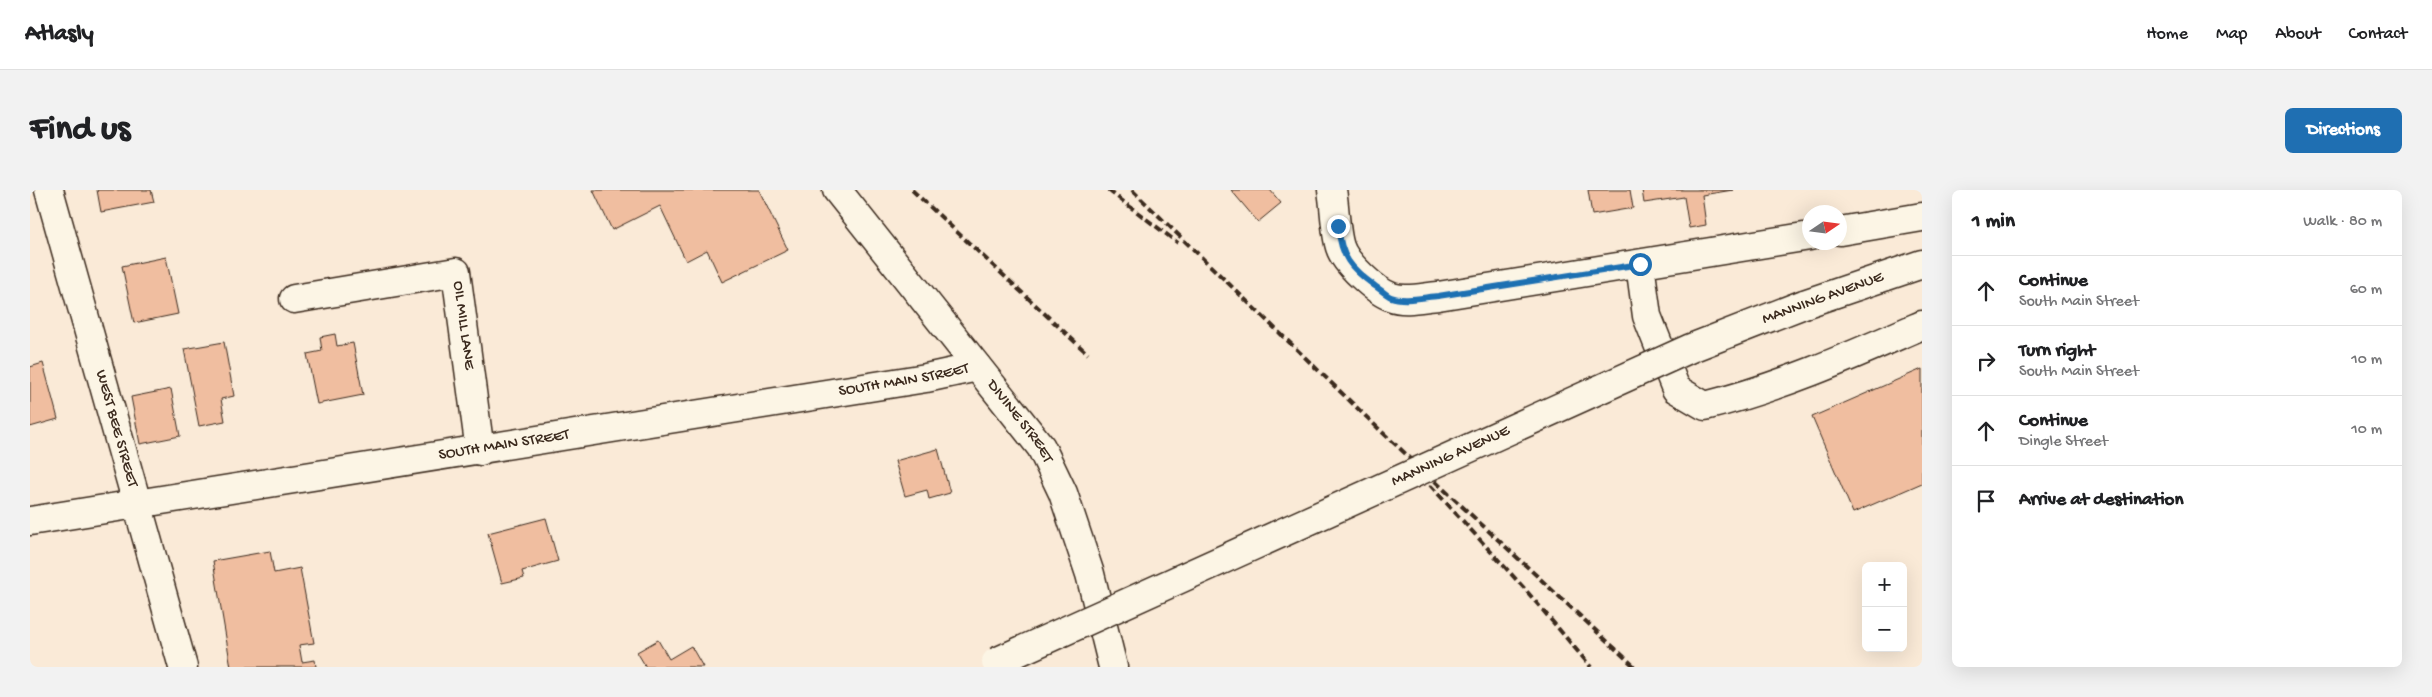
<!DOCTYPE html>
<html lang="en">
<head>
<meta charset="utf-8">
<style>
	:root { --surface:#fff; --page:#f2f2f2; --text:#202124; --muted:#757577; --line:#e0e0e0; --accent:#1f6fb2 }
	body { margin:0; font-family:"Gochi Hand",sans-serif; background:var(--page); color:var(--text) }
	.controls { position:absolute; right:15px; bottom:15px; display:grid; overflow:hidden; border-radius:8px; box-shadow:0 5px 20px #0002 }
	.controls button { width:45px; height:45px; display:grid; place-items:center; padding:0; border:0; border-bottom:1px solid var(--line); background:var(--surface); color:var(--text); font:25px sans-serif }
	.compass { position:absolute; left:1772px; top:15px; width:45px; height:45px; border-radius:50%; background:var(--surface); box-shadow:0 5px 20px #0002; rotate:77deg }
	.stop { position:absolute; width:15px; height:15px; margin:-11px; border:4px solid #1f6fb2; border-radius:50%; background:#fff }
	.stop.end { background:#1f6fb2; border-color:#fff; box-shadow:0 1px 5px #0008 }
	.list { margin:0; padding:0; list-style:none }
	h2 { display:flex; justify-content:space-between; align-items:center; height:65px; margin:0; padding:0 20px; font-size:21px }
	h2 small { font-size:16px; font-weight:400; color:var(--muted) }
	.list li { display:grid; grid-template-columns:32px 1fr auto; gap:15px; align-items:center; box-sizing:border-box; height:70px; padding:0 20px; border-top:1px solid var(--line) }
	.list b { display:block; font-size:19px; white-space:nowrap }
	.list p { margin:0; font-size:16px; white-space:nowrap; color:var(--muted) }
	.list em { font-size:16px; font-style:normal; color:var(--muted) }
	.icon { flex:none; width:28px; height:28px; fill:none; stroke:currentColor; stroke-width:2; stroke-linecap:round; stroke-linejoin:round }
	.map { position:relative; flex:none; width:1892px; height:477px; overflow:hidden; border-radius:8px }
	header { display:flex; align-items:center; gap:30px; box-sizing:border-box; height:70px; padding:0 25px; background:var(--surface); border-bottom:1px solid var(--line) }
	header strong { font-size:24px }
	nav { display:flex; gap:28px; margin-inline-start:auto; font-size:18px }
	.intro { display:flex; align-items:center; justify-content:space-between; box-sizing:border-box; height:120px; padding:0 30px }
	h1 { margin:0; font-size:35px }
	.button { padding:12px 22px; border-radius:8px; background:var(--accent); color:#fff; font-size:18px; font-weight:700 }
	main { display:flex; gap:30px; padding:0 30px }
	aside { flex:1; background:var(--surface); border-radius:8px; box-shadow:0 5px 20px #0002 }
	.map>svg:first-child { display:block }
	.building { fill:#f0bea0; stroke:#3b2a1e }
	.lines { fill:none; stroke-linecap:round; stroke-linejoin:round }
	.minor-casing { stroke:#3b2a1e; stroke-width:31 }
	.secondary-casing { stroke:#3b2a1e; stroke-width:31 }
	.minor { stroke:#fcf5e5; stroke-width:28 }
	.secondary { stroke:#fcf5e5; stroke-width:28 }
	.rail { stroke:#3b2a1e; stroke-width:4; stroke-dasharray:8 4; stroke-linecap:butt }
	.secondary-bridge-casing { stroke:#3b2a1e; stroke-width:31; stroke-linecap:butt }
	.secondary-bridge { stroke:#fcf5e5; stroke-width:28 }
	.route { stroke:#1f6fb2; stroke-width:6 }
	.labels { text-anchor:middle; dominant-baseline:central; stroke-width:5; stroke-linejoin:round; paint-order:stroke }
	.street-label { font-size:16px; fill:#3b2a1e; stroke:#fcf5e5 }
</style>
</head>
<body>
<header>
<strong>Atlasly</strong>
<nav><a>Home</a><a>Map</a><a>About</a><a>Contact</a></nav>
</header>
<div class="intro"><h1>Find us</h1><a class="button">Directions</a></div>
<main>
<div class="map">
<svg width="1892" height="477" viewBox="0 0 1892 477">
	<rect width="100%" height="100%" fill="#faead7"/>
	<filter id="ink" filterUnits="userSpaceOnUse"><feTurbulence type="fractalNoise" baseFrequency=".02" numOctaves="2"/><feDisplacementMap in="SourceGraphic" scale="10" xChannelSelector="R" yChannelSelector="G"/><feConvolveMatrix kernelMatrix="1 2 1 2 8 2 1 2 1" color-interpolation-filters="sRGB"/></filter>
	<g filter="url(#ink)">
		<path class="building" d="M67 0H121L124 12 71 22Z
			M563 0H729L758 60 692 92 677 60 656 71 630 16 582 40Z
			M1201 0H1240L1251 13 1228 32Z
			M1558 0H1600L1603 18 1562 25Z
			M1612 0H1703L1672 5 1676 35 1659 38 1654 7 1614 13Z
			M136 67 148 124 104 133 92 76Z
			M305 144 307 156 323 153 333 205 287 214 277 164 292 161 290 147Z
			M194 152 204 206 191 209 195 231 169 236 154 159Z
			M13 173 28 229 0 237V177Z
			M1892 179V293L1823 323 1782 227Z
			M141 199 150 246 110 254 101 207Z
			M908 259 920 303 899 309 897 300 875 306 865 271Z
			M516 328 528 371 492 381 494 388 472 393 458 343Z
			M240 361 244 383 270 378 284 453 269 455 272 472 285 470 286 477H201L183 371Z
			M628 450 639 469 661 456 673 477H616L607 462Z"/>
		<g class="lines">
			<g class="minor-casing">
				<g id="minor">
					<path id="s1" d="M19 0 153 477"/>
					<path id="s2" d="M807 0 1011 257 1033 303 1060 384 1083 477"/>
					<path d="M1302 0C1305 17 1305 42 1310 57 1315 73 1346 102 1362 107 1375 112 1394 107 1408 106L1780 46"/>
					<path d="M1810 41 1892 27"/>
					<path d="M1610 74 1617 126 1646 199 1675 216C1751 197 1821 166 1892 135"/>
					<path id="s3" d="M264 109 426 82 450 261"/>
					<path id="s4" d="M0 331 896 188 947 177"/>
				</g>
			</g>
			<g class="secondary-casing">
				<path id="secondary" d="M1774 114 1892 74"/>
			</g>
			<use href="#minor" class="minor"/>
			<use href="#secondary" class="secondary"/>
			<path class="rail" d="M882 0 1058 164
				M1078 0 1148 53
				M1102 0 1351 241 1605 477
				M1400 295 1494 398 1561 477"/>
			<g class="secondary-bridge-casing">
				<g id="secondary-bridge">
					<path id="s5" d="M966 472 1661 158 1774 114"/>
				</g>
			</g>
			<use href="#secondary-bridge" class="secondary-bridge"/>
		</g>
	</g>
	<g class="lines" filter="url(#ink)">
		<path class="route" d="M1308 36C1311 67 1320 78 1345 96 1350 99 1356 105 1361 107 1374 112 1394 107 1408 106L1610 74"/>
	</g>
	<g class="labels">
		<g class="street-label">
			<text transform="translate(1793 109) rotate(-20)">MANNING AVENUE</text>
			<text stroke="none"><textPath href="#s3" startOffset="218">OIL MILL LANE</textPath></text>
			<text stroke="none"><textPath href="#s4" startOffset="885">SOUTH MAIN STREET</textPath></text>
			<text stroke="none"><textPath href="#s2" startOffset="295">DIVINE STREET</textPath></text>
			<text stroke="none"><textPath href="#s1" startOffset="248">WEST BEE STREET</textPath></text>
			<text stroke="none"><textPath href="#s4" startOffset="480">SOUTH MAIN STREET</textPath></text>
			<text stroke="none"><textPath href="#s5" startOffset="499">MANNING AVENUE</textPath></text>
		</g>
	</g>
</svg>
<div class="controls">
<button>+</button>
<button>−</button>
</div>
<svg class="compass" viewBox="-18 -18 36 36"><path d="M0-13l5 13h-10z" fill="#e53935"/><path d="M0 13l5-13h-10z" fill="#757577"/></svg>
<div class="stop" style="left:1610px;top:74px"></div>
<div class="stop end" style="left:1308px;top:36px"></div>
</div>
<aside>
<h2>1 min<small>Walk · 80 m</small></h2>
<ul class="list">
<li><svg class="icon" aria-label="ahead" viewBox="0 0 24 24"><path d="M12 20V5M6 11l6-6 6 6"/></svg><div><b>Continue</b><p>South Main Street</p></div><em>60 m</em></li>
<li><svg class="icon" aria-label="right" viewBox="0 0 24 24"><path d="M7 20v-9h11M14 6l5 5-5 5"/></svg><div><b>Turn right</b><p>South Main Street</p></div><em>10 m</em></li>
<li><svg class="icon" aria-label="ahead" viewBox="0 0 24 24"><path d="M12 20V5M6 11l6-6 6 6"/></svg><div><b>Continue</b><p>Dingle Street</p></div><em>10 m</em></li>
<li><svg class="icon" aria-label="arrive" viewBox="0 0 24 24"><path d="M6 21V4h12l-3 4 3 4H6"/></svg><div><b>Arrive at destination</b></div></li>
</ul>
</aside>
</main>
</body>
</html>
